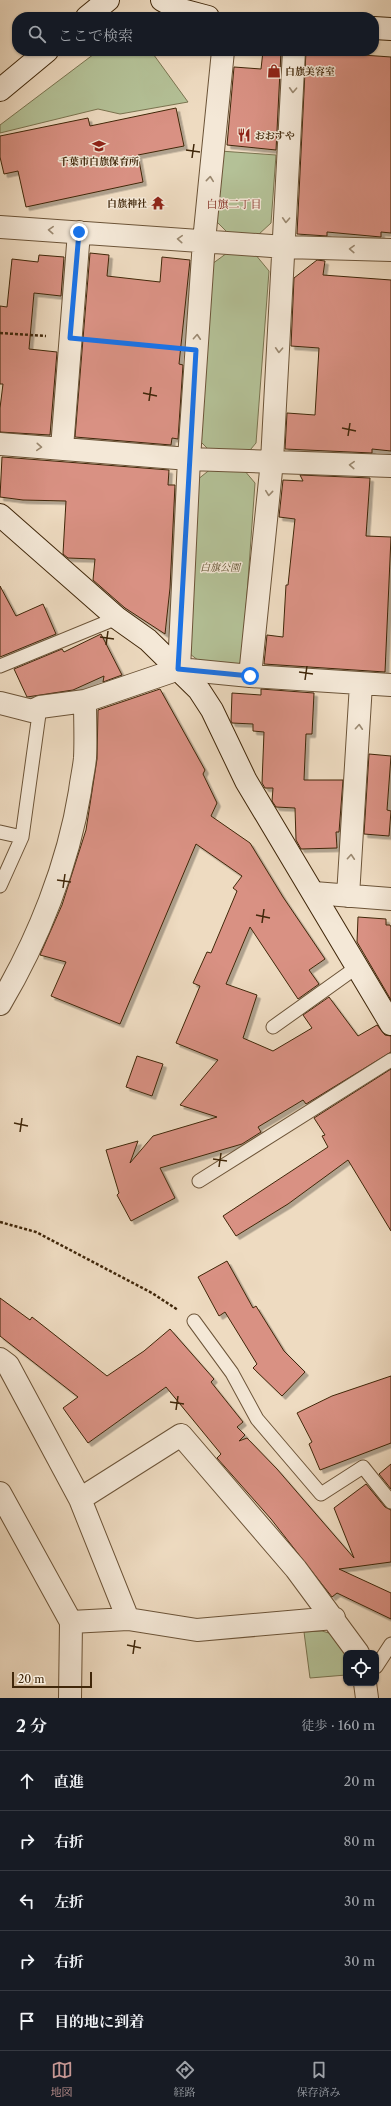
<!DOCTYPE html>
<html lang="ja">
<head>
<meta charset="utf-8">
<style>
	:root { --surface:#171b24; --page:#20242c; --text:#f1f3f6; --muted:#9ea1a6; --line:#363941; --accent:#c59692 }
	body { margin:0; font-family:"Libre Caslon Text","Noto Serif JP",serif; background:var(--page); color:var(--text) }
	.controls { position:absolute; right:12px; bottom:12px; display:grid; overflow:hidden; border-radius:8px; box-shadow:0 1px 3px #0004 }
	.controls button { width:36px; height:36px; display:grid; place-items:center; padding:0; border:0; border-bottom:1px solid var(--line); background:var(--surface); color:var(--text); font:20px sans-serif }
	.scale { position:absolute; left:12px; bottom:10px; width:80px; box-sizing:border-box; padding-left:4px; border:2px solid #40270a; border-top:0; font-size:11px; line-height:14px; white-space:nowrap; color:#40270a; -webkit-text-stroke:3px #f4e8d7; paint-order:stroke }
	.stop { position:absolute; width:12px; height:12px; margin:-9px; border:3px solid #1a73e8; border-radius:50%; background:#fff }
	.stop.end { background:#1a73e8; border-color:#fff; box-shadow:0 1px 4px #0008 }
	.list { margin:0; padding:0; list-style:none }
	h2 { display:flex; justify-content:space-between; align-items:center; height:52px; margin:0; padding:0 16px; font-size:17px }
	h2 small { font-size:13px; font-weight:400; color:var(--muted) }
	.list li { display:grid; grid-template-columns:26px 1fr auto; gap:12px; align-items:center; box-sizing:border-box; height:60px; padding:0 16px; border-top:1px solid var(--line) }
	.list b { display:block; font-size:15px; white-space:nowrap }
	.list em { font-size:13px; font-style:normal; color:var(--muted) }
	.icon { flex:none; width:22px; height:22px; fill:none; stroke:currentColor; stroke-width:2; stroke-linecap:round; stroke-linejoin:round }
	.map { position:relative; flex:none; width:391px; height:1698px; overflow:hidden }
	.search { position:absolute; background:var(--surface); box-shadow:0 1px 3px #0004; left:12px; right:12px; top:12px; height:44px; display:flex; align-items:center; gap:10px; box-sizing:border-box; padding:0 14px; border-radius:16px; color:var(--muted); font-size:15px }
	.sheet { height:352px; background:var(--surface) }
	nav { display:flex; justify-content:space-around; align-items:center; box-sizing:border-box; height:56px; border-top:1px solid var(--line); background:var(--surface); font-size:11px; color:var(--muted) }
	nav a { display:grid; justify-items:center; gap:2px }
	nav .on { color:var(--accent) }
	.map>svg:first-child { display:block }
	.green { fill:#b4c197; stroke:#7a7450 }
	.building { fill:#d99183; stroke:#40270a; filter:url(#shadow) }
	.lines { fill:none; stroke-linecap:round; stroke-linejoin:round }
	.lane-casing { stroke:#6c5438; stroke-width:15 }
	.street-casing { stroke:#6c5438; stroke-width:24 }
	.secondary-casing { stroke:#40270a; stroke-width:24 }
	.path { stroke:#40270a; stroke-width:2.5; stroke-dasharray:3 2; stroke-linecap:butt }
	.lane { stroke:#f4e8d7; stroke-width:13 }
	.street { stroke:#f4e8d7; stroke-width:22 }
	.secondary { stroke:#f4e8d7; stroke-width:22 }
	.oneway { stroke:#9a8870 }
	.route { stroke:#1a73e8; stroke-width:5 }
	.ticks { fill:none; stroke:#40270a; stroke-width:1.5 }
	.labels { text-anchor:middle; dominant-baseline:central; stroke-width:3; stroke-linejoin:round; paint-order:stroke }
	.poi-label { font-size:10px; font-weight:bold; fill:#40270a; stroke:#f4e8d7; text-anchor:start }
	.park-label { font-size:10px; font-style:italic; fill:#5d4e2d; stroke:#f4e8d7 }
	.neighbourhood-label { font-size:11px; fill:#7a1f14; stroke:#f4e8d7 }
</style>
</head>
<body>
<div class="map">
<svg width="391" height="1698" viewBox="0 0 391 1698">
	<defs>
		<filter id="shadow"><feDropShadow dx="3.5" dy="3.5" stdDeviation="0" flood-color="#0004"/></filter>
	</defs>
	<rect width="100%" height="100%" fill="#eedbc1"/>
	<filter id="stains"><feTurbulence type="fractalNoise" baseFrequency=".005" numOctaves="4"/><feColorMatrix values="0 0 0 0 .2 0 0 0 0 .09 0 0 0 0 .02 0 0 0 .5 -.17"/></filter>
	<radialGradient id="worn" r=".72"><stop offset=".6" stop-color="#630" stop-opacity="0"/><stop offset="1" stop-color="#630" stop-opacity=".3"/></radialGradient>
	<path class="green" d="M98 51H151L188 102 120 114 98 109 0 133V125Z
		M220 151 276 155 271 223 258 235 228 233 215 220Z
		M227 253 255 254 269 271 256 443 245 456 213 454 200 441 212 264Z
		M212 468 244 470 255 483 242 664 199 661 185 650 197 480Z
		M322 1631 336 1635 346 1653V1675L310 1678 304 1632Z"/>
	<path class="building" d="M263 51H281L276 150 227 145 234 67 261 69Z
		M306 51 391 57V233L381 232V237L327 232V236L297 234Z
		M176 108 184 146 138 155 143 182 26 207 18 171 4 174 0 157V136L88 118 90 126Z
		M90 253 109 255 107 276 160 282 162 257 190 260 179 364 183 365 178 439 172 438 171 445 75 437Z
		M39 255 64 257 61 296 34 293 29 349 57 352 50 435 0 432V408L3 384H0V306L7 307 12 259 38 262Z
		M317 260 325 261 323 275 391 280V451L372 449V453L285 449 287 413 315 415 319 348 291 346 294 278Z
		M2 457 169 470 168 485H175L170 588 165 634 125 608 93 580 95 559 68 558 63 554 66 501 23 500 0 497Z
		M300 475 370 478 366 536 391 537 385 672 264 664 267 635 283 637 286 585H288L295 519 279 517 283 480 303 481Z
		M0 586 16 616 43 604 56 634 0 657Z
		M101 634 122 675 103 682 104 676 73 690 27 697 14 669 62 649 64 652Z
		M160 689 205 770 203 774 217 803 211 816 250 843 283 897 325 959 309 970 319 984 298 999 250 927 226 984 257 995 243 1038 273 1051 312 1028 303 1015 329 997 358 1036 377 1025 385 1035 391 1036V1052L306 1104 303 1100 258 1127 261 1132 242 1144 160 1168 175 1198 131 1221 117 1195 119 1193 106 1150 138 1141 130 1163 153 1136 217 1117 180 1105 218 1060 176 1043 200 986 193 983 207 952 211 953 237 891 233 888 242 876 196 844 120 1024 51 996 66 962 40 955 62 905 86 830 97 759 98 710Z
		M261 689 314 693 312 734H306L304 780H343L339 832H336L337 848 301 849 296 840 295 808 276 807 272 801 273 788H265L262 783 264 732 253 731V724L232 723 231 721 232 693 261 695Z
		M369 754 391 756 387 810 391 811 389 836 364 834Z
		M358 917 386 919V925H390L391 927V1000L357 942Z
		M137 1056 163 1064 152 1096 126 1087Z
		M391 1069V1231L348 1160 288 1204 236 1236 223 1216 328 1147 322 1136 325 1135 314 1118Z
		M227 1261 253 1308 256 1306 284 1351 305 1372 282 1396 253 1368 257 1364 225 1312 219 1316 198 1277Z
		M0 1298 30 1320 32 1317 107 1376 144 1351 170 1329 214 1379 211 1382 243 1422 237 1427 245 1435 239 1441 247 1438 277 1469 354 1558 334 1508 366 1484 385 1507 391 1510V1562L339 1569 391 1593V1619L337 1593 332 1597 271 1519 217 1458 221 1454 166 1387 88 1443 63 1408 78 1397 0 1336Z
		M391 1376V1443L320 1470 309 1444 312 1442 297 1413 332 1396Z
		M391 1464V1489L379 1474Z"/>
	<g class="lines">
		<g class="lane-casing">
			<path id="lane" d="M0 666 117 618
				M0 832 22 837
				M0 886 22 837 40 707
				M273 1027 357 967
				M199 1181 391 1060
				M194 1321 232 1373 257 1419 321 1494 363 1467 391 1502
				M376 1667 391 1644"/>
		</g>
		<g class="street-casing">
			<path id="street" d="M0 227 285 247 391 250
				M0 444 189 459 391 466
				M62 448 79 232
				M179 669 189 459 204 241 223 51
				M250 676 272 461 294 51
				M0 703 32 711 40 707 85 701 179 669 250 676 391 685
				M314 893 391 899
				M348 896 361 684
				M0 1004C38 940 68 865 80 791 81 781 84 769 85 758 86 739 85 720 85 701
				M0 1359 8 1365 80 1499 128 1619
				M0 1493 71 1622 70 1698
				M80 1499 181 1435 296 1569 358 1653
				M71 1622 128 1619 197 1630 334 1618
				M365 1683 367 1698"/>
		</g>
		<g class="secondary-casing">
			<path id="secondary" d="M162 0 178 9 208 17
				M87 17 108 0
				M374 28 391 29
				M0 90 47 51
				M0 515 117 618 148 640 199 690 212 710 246 781 391 1024"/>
		</g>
		<path class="path" d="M0 333 46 336
			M95 340 172 348
			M0 1222 36 1232 152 1293 178 1310"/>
		<use href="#lane" class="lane"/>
		<use href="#street" class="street"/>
		<use href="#secondary" class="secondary"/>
	</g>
	<defs><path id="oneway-chevron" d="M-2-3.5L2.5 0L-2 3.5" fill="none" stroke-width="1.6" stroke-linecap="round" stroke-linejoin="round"/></defs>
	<g class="oneway">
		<use href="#oneway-chevron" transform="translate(293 90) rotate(93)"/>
		<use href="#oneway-chevron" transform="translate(210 179) rotate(-84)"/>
		<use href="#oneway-chevron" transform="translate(286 220) rotate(93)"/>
		<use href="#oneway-chevron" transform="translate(51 230) rotate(-177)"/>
		<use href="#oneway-chevron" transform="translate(180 239) rotate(-176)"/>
		<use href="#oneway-chevron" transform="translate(352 249) rotate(-178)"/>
		<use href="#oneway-chevron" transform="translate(197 337) rotate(-86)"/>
		<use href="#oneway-chevron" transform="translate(279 350) rotate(93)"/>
		<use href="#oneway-chevron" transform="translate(39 447) rotate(4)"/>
		<use href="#oneway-chevron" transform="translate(352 465) rotate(-177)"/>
		<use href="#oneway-chevron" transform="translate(269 493) rotate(96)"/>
		<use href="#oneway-chevron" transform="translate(359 727) rotate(-86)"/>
		<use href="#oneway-chevron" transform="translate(351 857) rotate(-86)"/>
	</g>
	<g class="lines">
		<path class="route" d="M79 232 70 338 196 350 178 669 250 676"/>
	</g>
	<path class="ticks" d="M186 150 200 152M192 158 194 144M143 393 157 396M149 401 151 387M342 428 356 431M348 436 350 423M100 637 114 639M106 645 108 631M299 672 313 674M305 680 307 666M57 880 71 882M63 888 65 874M256 915 270 918M262 923 264 909M14 1123 28 1126M20 1132 22 1118M213 1159 227 1161M219 1167 221 1153M170 1402 184 1404M176 1410 178 1396M127 1645 141 1648M133 1654 135 1640"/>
	<defs>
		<g id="shop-bare" transform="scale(1.08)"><path d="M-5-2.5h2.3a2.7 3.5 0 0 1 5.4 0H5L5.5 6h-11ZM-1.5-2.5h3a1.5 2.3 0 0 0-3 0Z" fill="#8f2418" stroke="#f4e8d7" stroke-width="2.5" paint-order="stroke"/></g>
		<g id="restaurant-bare" transform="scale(1.08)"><path d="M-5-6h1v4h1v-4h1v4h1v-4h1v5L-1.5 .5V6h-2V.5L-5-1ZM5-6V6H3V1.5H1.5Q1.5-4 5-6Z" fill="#8f2418" stroke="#f4e8d7" stroke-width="2.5" paint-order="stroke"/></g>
		<g id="school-bare" transform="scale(1.08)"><path d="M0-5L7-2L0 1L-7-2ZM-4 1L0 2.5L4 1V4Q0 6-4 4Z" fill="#8f2418" stroke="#f4e8d7" stroke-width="2.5" paint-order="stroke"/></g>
		<g id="temple-bare" transform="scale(1.08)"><path d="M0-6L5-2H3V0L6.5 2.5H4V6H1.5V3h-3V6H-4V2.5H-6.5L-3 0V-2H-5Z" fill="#8f2418" stroke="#f4e8d7" stroke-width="2.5" paint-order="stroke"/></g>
	</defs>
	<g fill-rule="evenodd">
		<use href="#shop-bare" x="274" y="71"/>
		<use href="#restaurant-bare" x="244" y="135"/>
		<use href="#school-bare" x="99" y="146"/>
		<use href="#temple-bare" x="158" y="203"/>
	</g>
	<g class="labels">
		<g class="poi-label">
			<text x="285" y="71">白旗美容室</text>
			<text x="255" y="135">おおすや</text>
			<text x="99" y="161" text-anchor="middle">千葉市白旗保育所</text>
			<text x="147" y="203" text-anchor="end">白旗神社</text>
		</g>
		<g class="park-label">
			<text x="220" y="567">白旗公園</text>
		</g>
		<g class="neighbourhood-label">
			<text x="234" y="204">白旗二丁目</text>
		</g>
	</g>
	<rect width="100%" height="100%" filter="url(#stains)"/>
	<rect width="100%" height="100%" fill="url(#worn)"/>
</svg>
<div class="controls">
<button><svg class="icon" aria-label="locate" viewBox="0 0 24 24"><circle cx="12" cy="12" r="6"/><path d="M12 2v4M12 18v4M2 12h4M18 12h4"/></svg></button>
</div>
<div class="scale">20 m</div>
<div class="stop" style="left:250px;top:676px"></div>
<div class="stop end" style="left:79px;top:232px"></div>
<div class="search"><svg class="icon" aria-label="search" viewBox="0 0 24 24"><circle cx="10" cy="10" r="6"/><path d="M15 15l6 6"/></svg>ここで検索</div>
</div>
<section class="sheet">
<h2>2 分<small>徒歩 · 160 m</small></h2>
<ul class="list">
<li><svg class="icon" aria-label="ahead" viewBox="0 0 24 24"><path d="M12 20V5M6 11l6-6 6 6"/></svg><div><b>直進</b></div><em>20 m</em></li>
<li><svg class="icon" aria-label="right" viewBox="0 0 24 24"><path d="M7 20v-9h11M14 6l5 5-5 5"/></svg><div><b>右折</b></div><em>80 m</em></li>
<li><svg class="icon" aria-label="left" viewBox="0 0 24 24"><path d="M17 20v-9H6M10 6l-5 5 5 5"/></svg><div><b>左折</b></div><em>30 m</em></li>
<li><svg class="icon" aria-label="right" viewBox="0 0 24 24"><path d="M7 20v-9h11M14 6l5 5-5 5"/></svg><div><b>右折</b></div><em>30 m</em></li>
<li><svg class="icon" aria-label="arrive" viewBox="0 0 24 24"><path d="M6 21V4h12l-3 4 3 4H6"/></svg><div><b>目的地に到着</b></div></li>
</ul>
</section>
<nav>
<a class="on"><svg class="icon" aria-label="map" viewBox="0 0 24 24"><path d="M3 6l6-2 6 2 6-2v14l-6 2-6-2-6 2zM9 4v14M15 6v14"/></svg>地図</a>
<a><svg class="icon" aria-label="directions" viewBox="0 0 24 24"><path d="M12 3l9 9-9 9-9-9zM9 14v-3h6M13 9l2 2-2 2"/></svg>経路</a>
<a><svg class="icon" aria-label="saved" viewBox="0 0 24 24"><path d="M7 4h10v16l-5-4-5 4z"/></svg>保存済み</a>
</nav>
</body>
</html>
